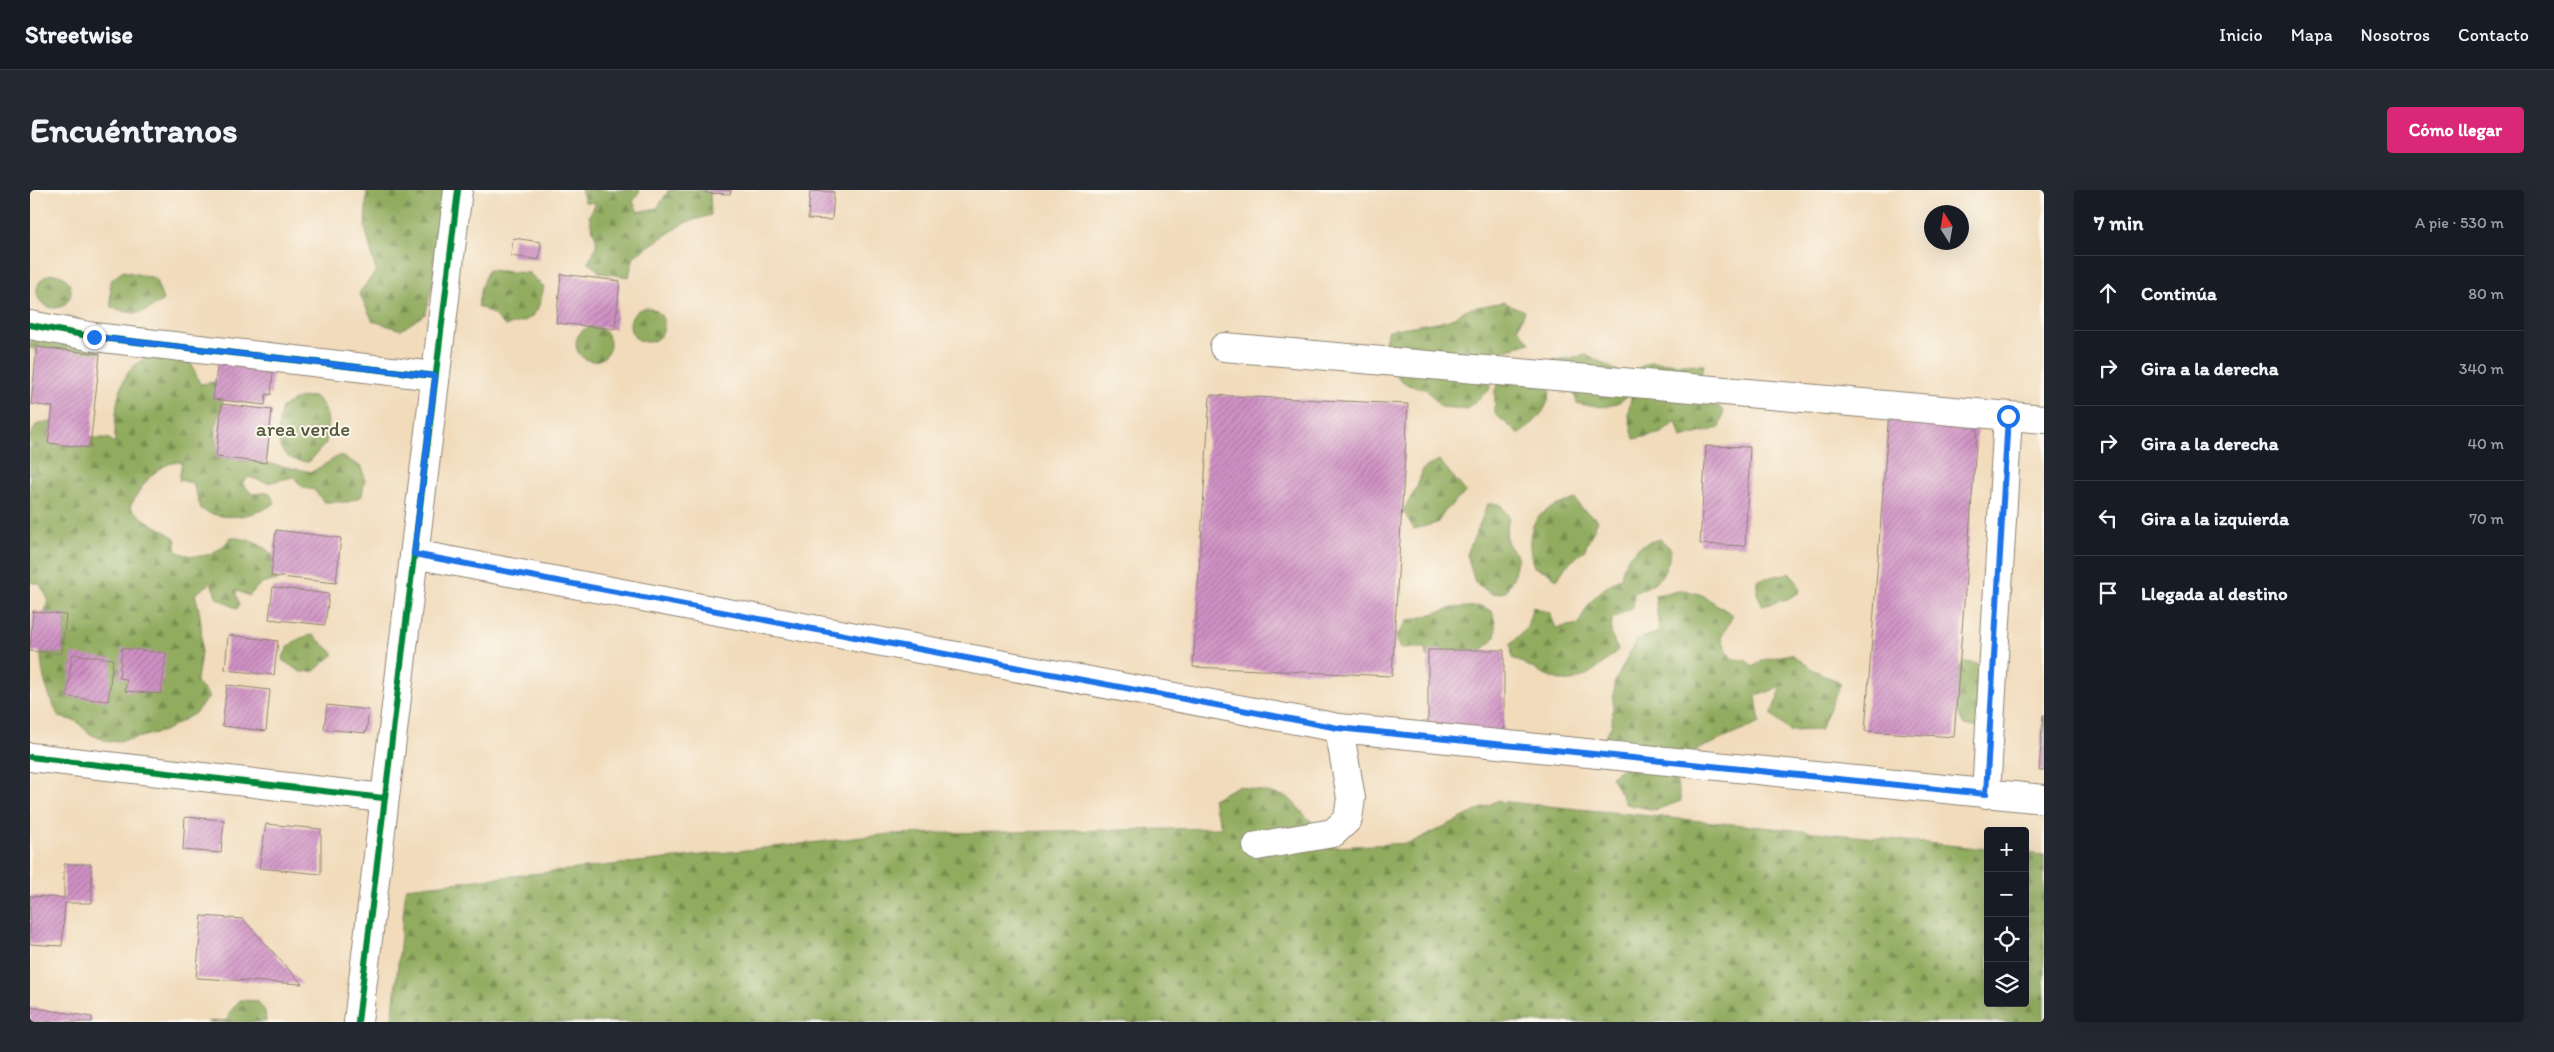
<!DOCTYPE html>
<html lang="es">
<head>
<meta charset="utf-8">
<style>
	:root { --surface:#171b24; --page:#242831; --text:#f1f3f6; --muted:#9ea1a6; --line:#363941; --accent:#db2777 }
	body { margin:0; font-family:Itim,sans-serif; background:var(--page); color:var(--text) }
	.controls { position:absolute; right:15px; bottom:15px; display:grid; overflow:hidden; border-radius:5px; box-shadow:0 5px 20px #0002 }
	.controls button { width:45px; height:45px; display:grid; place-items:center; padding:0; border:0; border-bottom:1px solid var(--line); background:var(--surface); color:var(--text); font:25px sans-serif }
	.compass { position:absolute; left:1894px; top:15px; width:45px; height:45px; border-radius:50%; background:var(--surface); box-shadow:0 5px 20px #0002; rotate:349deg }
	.stop { position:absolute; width:15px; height:15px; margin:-11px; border:4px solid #1a73e8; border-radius:50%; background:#fff }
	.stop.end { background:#1a73e8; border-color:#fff; box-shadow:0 1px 5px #0008 }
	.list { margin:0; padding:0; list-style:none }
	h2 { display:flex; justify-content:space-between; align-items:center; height:65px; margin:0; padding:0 20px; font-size:21px }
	h2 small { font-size:16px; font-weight:400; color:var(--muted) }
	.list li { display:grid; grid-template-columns:32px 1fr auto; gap:15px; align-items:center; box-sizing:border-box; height:75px; padding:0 20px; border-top:1px solid var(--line) }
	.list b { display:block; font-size:19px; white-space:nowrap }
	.list em { font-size:16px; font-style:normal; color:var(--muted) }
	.icon { flex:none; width:28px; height:28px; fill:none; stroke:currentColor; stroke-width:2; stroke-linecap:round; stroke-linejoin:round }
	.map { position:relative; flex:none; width:2014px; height:832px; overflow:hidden; border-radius:5px }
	header { display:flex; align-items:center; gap:30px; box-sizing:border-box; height:70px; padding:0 25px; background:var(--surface); border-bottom:1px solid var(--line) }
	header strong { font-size:24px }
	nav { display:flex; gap:28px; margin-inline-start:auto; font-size:18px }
	.intro { display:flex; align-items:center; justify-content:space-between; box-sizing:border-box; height:120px; padding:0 30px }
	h1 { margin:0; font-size:35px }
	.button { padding:12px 22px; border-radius:5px; background:var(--accent); color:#fff; font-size:18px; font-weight:700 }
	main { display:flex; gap:30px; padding:0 30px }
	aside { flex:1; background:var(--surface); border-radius:5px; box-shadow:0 5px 20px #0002 }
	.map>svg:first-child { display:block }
	.forest { fill:url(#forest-firs); stroke:#5e6c45 }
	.building { fill:url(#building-hatch) }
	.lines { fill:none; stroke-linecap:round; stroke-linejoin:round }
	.minor-casing { stroke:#8e8373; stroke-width:30 }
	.minor { stroke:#fff; stroke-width:28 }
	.cycleway-casing { stroke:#fbf7ec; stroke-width:9 }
	.cycleway { stroke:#00873e; stroke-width:6 }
	.route { stroke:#1a73e8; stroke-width:6 }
	.labels { text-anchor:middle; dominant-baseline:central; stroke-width:4; stroke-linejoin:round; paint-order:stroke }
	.park-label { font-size:21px; fill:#555a3e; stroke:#fbf7ec }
</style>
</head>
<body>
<header>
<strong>Streetwise</strong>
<nav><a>Inicio</a><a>Mapa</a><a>Nosotros</a><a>Contacto</a></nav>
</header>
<div class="intro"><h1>Encuéntranos</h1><a class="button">Cómo llegar</a></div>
<main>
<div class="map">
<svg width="2014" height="832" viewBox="0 0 2014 832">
	<defs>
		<pattern id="forest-firs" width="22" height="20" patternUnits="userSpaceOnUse" patternTransform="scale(1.25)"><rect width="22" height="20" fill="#91ac5f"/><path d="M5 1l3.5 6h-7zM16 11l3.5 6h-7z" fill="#778c4f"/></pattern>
		<pattern id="building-hatch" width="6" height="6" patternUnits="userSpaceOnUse" patternTransform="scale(1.25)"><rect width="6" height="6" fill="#d091c5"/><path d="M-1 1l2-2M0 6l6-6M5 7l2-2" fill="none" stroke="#a977a0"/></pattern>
	</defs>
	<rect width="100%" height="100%" fill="#fbf7ec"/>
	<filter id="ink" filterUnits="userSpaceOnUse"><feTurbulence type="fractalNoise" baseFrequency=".02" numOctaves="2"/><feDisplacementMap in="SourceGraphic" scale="10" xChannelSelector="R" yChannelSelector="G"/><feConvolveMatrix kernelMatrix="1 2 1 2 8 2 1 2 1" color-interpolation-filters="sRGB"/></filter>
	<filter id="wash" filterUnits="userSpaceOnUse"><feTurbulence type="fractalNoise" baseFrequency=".0096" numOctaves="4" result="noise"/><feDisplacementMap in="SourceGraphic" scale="20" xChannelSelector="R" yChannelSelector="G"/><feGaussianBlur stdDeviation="1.12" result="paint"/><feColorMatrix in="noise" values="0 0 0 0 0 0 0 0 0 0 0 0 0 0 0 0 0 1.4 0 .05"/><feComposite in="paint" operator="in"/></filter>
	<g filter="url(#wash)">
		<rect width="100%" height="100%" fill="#f1dbbb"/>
		<path class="forest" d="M337 0H420L408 32 405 86 395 124 371 140 343 131 329 103 346 81 335 37Z
			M551 0H610L603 12 608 22 627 18 639 0H673L680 4 681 25 654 33 604 66 599 87 571 83 558 72C574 48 563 49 559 26L566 13 555 12Z
			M458 80 499 83 514 97C507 126 505 130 475 136L464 125 448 116 451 97Z
			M93 81 125 88 133 110C111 126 106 126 81 117L80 91Z
			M7 101a17 17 0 1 1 34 0a17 17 0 1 1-34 0Z
			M1473 112 1495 121 1488 138 1500 153 1475 160 1461 171 1447 160 1464 184 1459 200 1436 219 1411 217 1396 199C1369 197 1363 182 1351 161L1359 140 1419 130 1437 119Z
			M600 135a17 17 0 1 1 34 0a17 17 0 1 1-34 0Z
			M17 128H47L64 147 70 164 7 157 6 164 2 156 0 160V151L2 154V133Z
			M546 154a17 17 0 1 1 34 0a17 17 0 1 1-34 0Z
			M127 162 161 173 170 194 185 192 193 210 186 238V267L236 273 282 282 310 265 331 277 335 288 332 306 318 312H294L284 300 274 298 263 287 237 293 219 287 212 293 222 304 239 302 245 313C225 327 192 332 171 319L163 293 149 290 152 272C127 271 111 296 100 317 113 331 129 337 145 348L147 362C170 370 186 367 201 347 217 349 233 353 243 366L241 386 248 390 230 394 219 406 205 400 209 415 207 419 187 408 181 393 165 404C174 433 173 463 166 492L180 506 164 524 134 541 102 549 79 552 60 544 46 531 29 527C18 505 11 486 11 462L32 464 36 425 15 422 18 409 10 394 0 392V246L6 235 21 231 19 254 59 258 61 248H78L85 253C85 228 85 188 109 172 114 168 121 165 127 162Z
			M1558 165 1596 186 1619 172 1674 175 1666 198 1694 221 1689 238 1651 248 1646 231 1632 243 1604 249 1598 223 1602 203C1582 219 1572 219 1547 213L1543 200 1522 183C1521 213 1514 227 1489 244L1465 224V200L1473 185 1510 172Z
			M284 206C300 217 299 235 296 253L279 272C242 271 246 244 252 217L268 208Z
			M1409 270 1436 302 1415 321 1407 333 1384 339 1373 321 1387 297 1393 279Z
			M1545 309 1552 319 1568 330 1554 361 1536 376 1527 390 1518 382 1504 377C1498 359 1496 333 1516 321 1524 315 1536 313 1545 309Z
			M1458 314H1470L1479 327C1475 347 1473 351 1488 366L1483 388 1475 402 1463 404 1445 393 1437 364Z
			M1630 349 1641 359C1636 387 1629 392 1604 403L1603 417 1582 429 1581 445 1588 460C1577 471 1556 489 1540 491 1525 493 1497 474 1482 468L1481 453 1496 439 1503 417 1520 423 1526 438 1549 434C1559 409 1569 401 1591 387 1595 364 1608 354 1630 349Z
			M1759 383 1767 392 1770 402 1757 409 1733 416 1727 403V390Z
			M1655 400 1672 405 1703 425 1691 448 1701 468 1717 471 1723 477 1733 470 1761 464 1784 480 1811 493 1790 540 1759 541 1741 524 1752 497 1726 506 1730 533 1666 560 1643 576 1651 611 1625 620 1596 614 1581 586 1609 567 1570 555 1582 535 1584 494 1606 450 1629 442 1625 405Z
			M1451 416 1462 421C1464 429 1468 441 1464 448 1454 467 1414 471 1396 467V458H1369L1366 446 1378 431 1422 418Z
			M283 445 304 464 284 481 271 482 252 470C258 453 266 448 283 445Z
			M1935 472 1955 475 1950 538 1934 535C1924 517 1922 502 1924 481Z
			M1208 596 1258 607 1305 657 1380 653 1467 611 1958 659V813H1995V663L2014 665V832H362L376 698 860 644 1192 638 1182 609Z
			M210 810 227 811 235 821 236 832H177L198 830 200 822Z"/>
		<g id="blocks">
			<path class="building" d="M676 0H701L700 4 676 3Z
				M780 1 804 2 802 30 778 29Z
				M483 48 511 52 509 70 481 66Z
				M531 84 590 91 585 139 526 133Z
				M7 157 70 164 60 258 18 253 23 217 1 214Z
				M240 168 239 182H243L241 205 236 204 235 215 183 209 188 170Z
				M1180 205 1378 214 1362 486 1163 477Z
				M192 214 242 220 236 273 186 267Z
				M1859 221 1948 227 1924 547 1835 541Z
				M1676 256 1720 257 1715 356 1670 354Z
				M246 340 311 348 306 393 241 386Z
				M243 397 299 404 295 435 239 429Z
				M3 421 36 425 32 464 0 461Z
				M198 445 248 451 244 485 195 480Z
				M92 458 136 463 131 504 95 501 97 489 89 488Z
				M1398 460H1474V545H1398Z
				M42 464 83 469 78 511 37 507Z
				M197 495 240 500 236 541 192 536Z
				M297 515 339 520 336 543 294 539Z
				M2013 525H2014V581H2009Z
				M155 627 194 630 191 663 153 660Z
				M236 634 291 639V684L229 678Z
				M34 674H61L62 713H35L32 756 0 754V706L34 708Z
				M172 726 213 729 272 794 166 788Z
				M0 817 62 827V832H0Z"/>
		</g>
	</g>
	<g filter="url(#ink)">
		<use href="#blocks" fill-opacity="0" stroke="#8e8373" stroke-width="1"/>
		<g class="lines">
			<g class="minor-casing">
				<path id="minor" d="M0 135 64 147 405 186
					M1194 157 2014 229
					M384 364 1309 538 2014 609
					M0 567 353 608
					M1956 604 1978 226
					M1227 656 1303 643 1318 629 1321 608 1309 538
					M328 832 428 0"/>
			</g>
			<use href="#minor" class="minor"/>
			<g class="cycleway-casing">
				<path id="cycleway" d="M0 135 64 147 405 186
					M0 567 353 608
					M328 832 428 0"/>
			</g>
			<use href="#cycleway" class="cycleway"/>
		</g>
	</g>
	<g class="lines" filter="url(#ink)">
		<path class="route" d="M64 147 405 186 384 364 1308 538 1956 604 1978 226"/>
	</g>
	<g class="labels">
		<g class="park-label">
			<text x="273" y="238">area verde</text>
		</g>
	</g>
</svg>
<div class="controls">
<button>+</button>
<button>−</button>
<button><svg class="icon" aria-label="locate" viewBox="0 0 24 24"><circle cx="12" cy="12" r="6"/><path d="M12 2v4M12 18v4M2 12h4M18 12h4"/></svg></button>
<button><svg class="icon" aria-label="layers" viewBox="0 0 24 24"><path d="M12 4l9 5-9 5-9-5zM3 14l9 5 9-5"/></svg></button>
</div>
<svg class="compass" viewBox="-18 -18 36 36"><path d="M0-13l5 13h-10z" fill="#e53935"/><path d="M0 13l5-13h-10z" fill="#9ea1a6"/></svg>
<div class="stop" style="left:1978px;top:226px"></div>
<div class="stop end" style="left:64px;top:147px"></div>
</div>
<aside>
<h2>7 min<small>A pie · 530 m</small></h2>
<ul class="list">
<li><svg class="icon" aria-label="ahead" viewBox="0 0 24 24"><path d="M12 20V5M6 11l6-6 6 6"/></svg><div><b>Continúa</b></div><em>80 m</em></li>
<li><svg class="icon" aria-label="right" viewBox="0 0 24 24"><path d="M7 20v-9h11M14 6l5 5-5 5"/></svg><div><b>Gira a la derecha</b></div><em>340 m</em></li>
<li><svg class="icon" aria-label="right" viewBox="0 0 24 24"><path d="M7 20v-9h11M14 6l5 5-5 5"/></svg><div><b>Gira a la derecha</b></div><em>40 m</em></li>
<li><svg class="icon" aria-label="left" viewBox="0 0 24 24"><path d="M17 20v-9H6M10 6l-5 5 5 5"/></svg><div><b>Gira a la izquierda</b></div><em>70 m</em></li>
<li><svg class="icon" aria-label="arrive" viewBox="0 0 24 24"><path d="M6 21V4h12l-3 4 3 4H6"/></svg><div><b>Llegada al destino</b></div></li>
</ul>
</aside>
</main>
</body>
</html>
